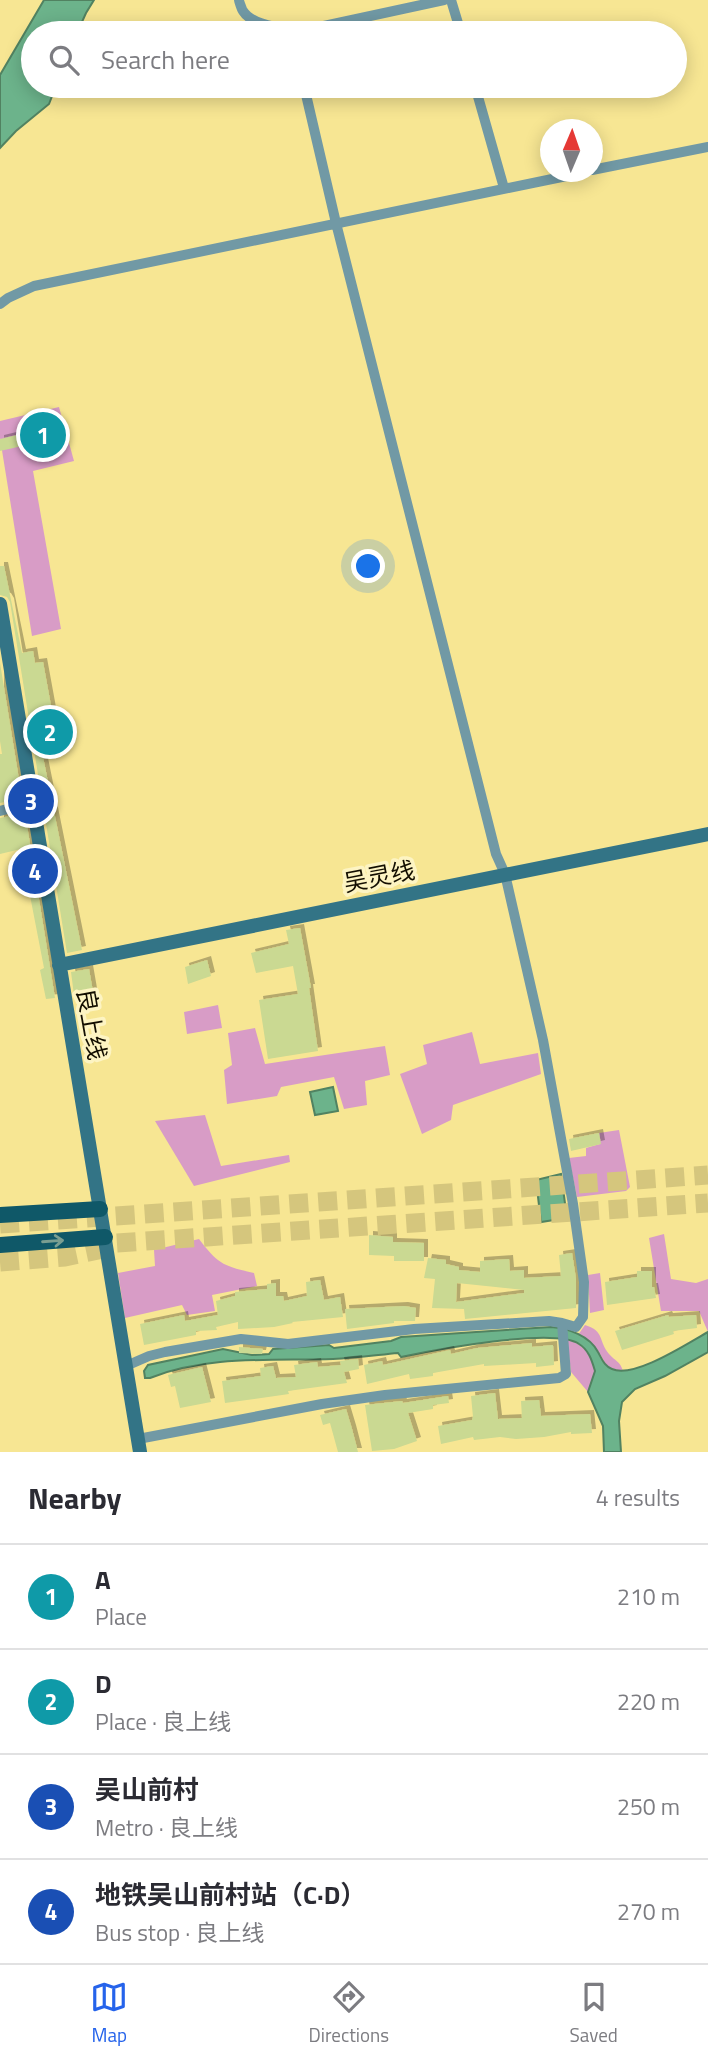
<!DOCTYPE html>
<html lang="en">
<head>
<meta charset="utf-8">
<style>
	:root { --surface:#fff; --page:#f7f7f7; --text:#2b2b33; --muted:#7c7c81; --line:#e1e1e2; --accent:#2563eb }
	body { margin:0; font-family:"Titillium Web","Noto Sans SC",sans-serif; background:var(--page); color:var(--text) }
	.compass { position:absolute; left:540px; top:119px; width:63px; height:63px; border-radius:50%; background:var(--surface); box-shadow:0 4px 18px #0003; rotate:2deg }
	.you { position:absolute; left:369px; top:567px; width:24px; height:24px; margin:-18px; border:5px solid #fff; border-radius:50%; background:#1a73e8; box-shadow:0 0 0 10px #1a73e833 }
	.badge { display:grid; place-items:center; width:46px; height:46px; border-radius:50%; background:var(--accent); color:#fff; font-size:23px; font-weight:700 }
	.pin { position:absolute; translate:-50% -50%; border:4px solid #fff; box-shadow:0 2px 7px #0006 }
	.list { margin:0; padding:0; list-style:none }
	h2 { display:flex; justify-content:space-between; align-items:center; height:91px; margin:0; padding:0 28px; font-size:30px }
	h2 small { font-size:23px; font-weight:400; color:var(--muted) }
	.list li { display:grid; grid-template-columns:46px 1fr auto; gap:21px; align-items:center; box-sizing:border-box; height:105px; padding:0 28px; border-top:2px solid var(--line) }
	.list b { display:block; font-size:26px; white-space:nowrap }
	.list p { margin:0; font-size:23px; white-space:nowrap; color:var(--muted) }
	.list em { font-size:23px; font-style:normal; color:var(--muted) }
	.icon { flex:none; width:38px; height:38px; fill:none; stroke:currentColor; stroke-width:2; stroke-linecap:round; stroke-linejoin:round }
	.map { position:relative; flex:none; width:708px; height:1452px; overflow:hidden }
	.search { position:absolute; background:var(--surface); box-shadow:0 4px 18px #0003; left:21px; right:21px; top:21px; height:77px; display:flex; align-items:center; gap:18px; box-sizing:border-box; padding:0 24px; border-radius:38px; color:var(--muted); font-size:26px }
	.sheet { height:511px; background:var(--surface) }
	nav { display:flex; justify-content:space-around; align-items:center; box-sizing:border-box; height:98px; border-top:2px solid var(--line); background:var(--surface); font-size:19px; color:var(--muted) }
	nav a { display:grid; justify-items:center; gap:4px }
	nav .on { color:var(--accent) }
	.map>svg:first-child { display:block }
	.green { fill:#d89cc6 }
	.water { fill:#6cb38b; stroke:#518261; stroke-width:2 }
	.building { fill:#cad992; fill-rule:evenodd; filter:url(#shadow) }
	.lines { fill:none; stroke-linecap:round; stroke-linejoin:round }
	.highway-tunnel { stroke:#d5c67d; stroke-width:19; stroke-dasharray:19 10; stroke-linecap:butt }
	.street { stroke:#7199a5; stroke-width:10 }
	.secondary { stroke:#337486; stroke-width:14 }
	.primary { stroke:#0f5868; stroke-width:16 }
	.oneway { stroke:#7a9e91 }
	.labels { text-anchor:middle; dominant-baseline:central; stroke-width:7; stroke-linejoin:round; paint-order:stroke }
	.street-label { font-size:24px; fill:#130e00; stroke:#fdf4c3 }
</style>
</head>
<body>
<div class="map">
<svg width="708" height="1452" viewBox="0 0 708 1452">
	<defs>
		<filter id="shadow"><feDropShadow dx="4" dy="-4" stdDeviation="0" flood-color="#0004"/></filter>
	</defs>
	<rect width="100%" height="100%" fill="#f7e693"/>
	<path class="green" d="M59 407 74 461 33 471 61 629 32 636 0 438V421Z
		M218 1005 222 1028 187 1034 184 1012Z
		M255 1028 265 1064 385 1046 390 1075 365 1081 367 1105 344 1109 334 1077 281 1087 277 1096 227 1104 224 1070 232 1065 228 1033Z
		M472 1032 480 1064 538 1053 541 1074 453 1105 451 1120 422 1134 400 1074 427 1064 423 1045Z
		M205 1115 221 1166 289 1155 290 1162 194 1186 155 1121Z
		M619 1130 630 1187 626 1191 577 1197 569 1158 586 1156V1148L600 1144 599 1133Z
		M664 1234 671 1279 696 1283 708 1279V1332L699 1311H661L649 1238Z
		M199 1239C218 1264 223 1266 254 1273L257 1286 212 1295 215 1311 187 1315 182 1305 125 1318 118 1273 155 1266 154 1250Z
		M600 1273 604 1310 590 1313 588 1275Z
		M585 1325C605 1331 598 1341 609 1354 615 1361 620 1361 623 1371 601 1367 608 1364 597 1350 593 1344 584 1339 578 1335Z
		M567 1339C586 1346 589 1353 596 1371L588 1392 571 1372Z"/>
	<path class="water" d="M44 0H94L86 13 77 33H33V86H56L49 104 16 131 0 148V75Z
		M333 1087 338 1111 315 1115 310 1092Z
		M561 1174 567 1218 541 1222 536 1180Z
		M551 1327C568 1328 590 1336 598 1352 602 1359 604 1366 612 1369 634 1379 688 1343 708 1332V1352L665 1376 635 1389 622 1402 619 1421 621 1452H604L603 1426 588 1392 595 1371C592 1361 589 1350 579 1344 554 1327 434 1350 401 1357L398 1353C377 1355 355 1358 333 1359 273 1361 207 1355 150 1378H145L144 1371 148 1365 223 1349 252 1355 269 1354 273 1349 329 1345 334 1348 391 1341 401 1337Z"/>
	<path class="building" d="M59 425 62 437 0 451V439Z
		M0 566H4L22 653 33 651 35 663 43 662 58 744 41 747 82 950 67 953 10 602 7 597 0 595Z
		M0 663 22 798 0 803V754H2L0 741Z
		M25 813 55 998 46 999 40 970 44 968 21 849 0 854V818Z
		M300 928 311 988H309L318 1051 268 1059 259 1000 298 994 293 966 256 973 251 953 289 944 286 930Z
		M207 960 211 976 188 984 185 967Z
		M89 969 93 992 74 995 71 972Z
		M599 1133 601 1144 571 1151 569 1139Z
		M369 1235 393 1237V1242L424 1243V1261H394V1256L369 1255Z
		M572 1253 576 1279V1308L465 1319 464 1309 432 1308 435 1279 424 1278 428 1258 446 1260V1264L459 1267V1270L480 1272V1261L509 1259 510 1271 524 1270V1278L561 1276 559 1255ZM457 1283 524 1290V1293L456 1302Z
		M637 1271H652V1287H654L656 1298 607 1305 605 1282 637 1277Z
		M320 1280 324 1300 340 1297 343 1317 292 1322 293 1323 274 1327 238 1329V1322L216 1327 217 1330 196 1331V1335L144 1345 140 1324 184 1315 185 1321 218 1315 216 1301 235 1296V1292L267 1289V1284L276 1283V1296H283L284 1301 307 1296 306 1282Z
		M404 1306 416 1308 415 1321H394V1323L347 1329 345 1309Z
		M668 1315 669 1317 696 1315 697 1328 673 1331 674 1334 622 1350 615 1331Z
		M532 1343V1347L553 1345 554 1365 536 1367V1363L484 1366V1364L433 1373V1376L410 1379 409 1374 367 1384 364 1365 382 1361 383 1365 450 1350 451 1354 477 1348Z
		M239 1347 263 1349 262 1354 239 1353Z
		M358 1359 359 1369 344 1372 347 1383 288 1391 289 1394 225 1403 222 1381 261 1376 260 1368 273 1366 276 1378 296 1377 294 1365 317 1362 318 1367 341 1365 340 1361Z
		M202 1367 211 1402 180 1408 175 1386 171 1387 168 1375Z
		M495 1393 498 1419 522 1418 521 1401 539 1400 541 1416 590 1414 592 1433 571 1434V1432L544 1437 516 1439 500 1437 474 1440 473 1437 441 1444 438 1426 472 1420 473 1417 471 1396Z
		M448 1396 449 1403 433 1405V1409L408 1413 417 1441 394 1449 372 1451 365 1405 402 1401 403 1403Z
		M346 1409 352 1429 358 1452H338L330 1423 323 1425 320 1415Z"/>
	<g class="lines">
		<path class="highway-tunnel" d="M0 1224 708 1175
			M88 1245 708 1203
			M0 1262 65 1257 103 1249"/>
		<path class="street" d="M239 0C239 1 242 10 243 11 253 27 293 31 310 29L444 0
			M451 0 461 33
			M475 86 504 188
			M592 170 708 147
			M0 304 8 298 34 286 586 172
			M0 811 32 803
			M126 1366 149 1356 165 1352 241 1339 288 1344 414 1329 549 1321 562 1323
			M138 1439 322 1404 385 1395 559 1378 566 1374 562 1323 576 1327 583 1317 584 1282 573 1204 543 1040 505 874 496 854 336 223 304 86"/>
		<path class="secondary" d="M0 604 140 1452
			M59 965 708 834"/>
		<path class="primary" d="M0 1215 100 1209
			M0 1245 105 1237"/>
	</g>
	<defs><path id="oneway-shaft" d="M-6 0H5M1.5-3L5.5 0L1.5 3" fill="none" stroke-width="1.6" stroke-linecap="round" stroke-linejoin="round" transform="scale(1.75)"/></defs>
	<use class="oneway" href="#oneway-shaft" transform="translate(53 1241) rotate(-4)"/>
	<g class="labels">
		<g class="street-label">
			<text transform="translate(379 876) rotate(-11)">吴灵线</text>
			<text transform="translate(92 1024) rotate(80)">良上线</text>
		</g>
	</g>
</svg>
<svg class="compass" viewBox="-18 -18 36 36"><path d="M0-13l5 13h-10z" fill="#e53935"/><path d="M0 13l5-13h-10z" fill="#7c7c81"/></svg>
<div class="you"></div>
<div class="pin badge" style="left:43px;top:435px;background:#0f9aa8">1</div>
<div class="pin badge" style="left:50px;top:732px;background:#0f9aa8">2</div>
<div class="pin badge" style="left:31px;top:801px;background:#1a4fb4">3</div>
<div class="pin badge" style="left:35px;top:871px;background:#1a4fb4">4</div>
<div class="search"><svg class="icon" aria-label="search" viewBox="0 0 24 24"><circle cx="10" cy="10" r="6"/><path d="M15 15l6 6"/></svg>Search here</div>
</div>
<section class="sheet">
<h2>Nearby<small>4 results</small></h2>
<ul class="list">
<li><span class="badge" style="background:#0f9aa8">1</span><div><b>A</b><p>Place</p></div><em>210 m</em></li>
<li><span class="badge" style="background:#0f9aa8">2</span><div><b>D</b><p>Place · 良上线</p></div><em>220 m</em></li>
<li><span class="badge" style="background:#1a4fb4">3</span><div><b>吴山前村</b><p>Metro · 良上线</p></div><em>250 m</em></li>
<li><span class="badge" style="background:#1a4fb4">4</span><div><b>地铁吴山前村站（C·D）</b><p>Bus stop · 良上线</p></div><em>270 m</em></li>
</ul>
</section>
<nav>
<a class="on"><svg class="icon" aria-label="map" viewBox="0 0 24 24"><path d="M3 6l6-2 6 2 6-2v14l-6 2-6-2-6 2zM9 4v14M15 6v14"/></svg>Map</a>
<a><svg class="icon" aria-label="directions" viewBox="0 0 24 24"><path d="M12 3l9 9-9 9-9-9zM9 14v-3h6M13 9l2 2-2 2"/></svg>Directions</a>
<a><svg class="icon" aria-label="saved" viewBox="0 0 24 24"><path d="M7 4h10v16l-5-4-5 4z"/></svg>Saved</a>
</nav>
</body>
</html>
